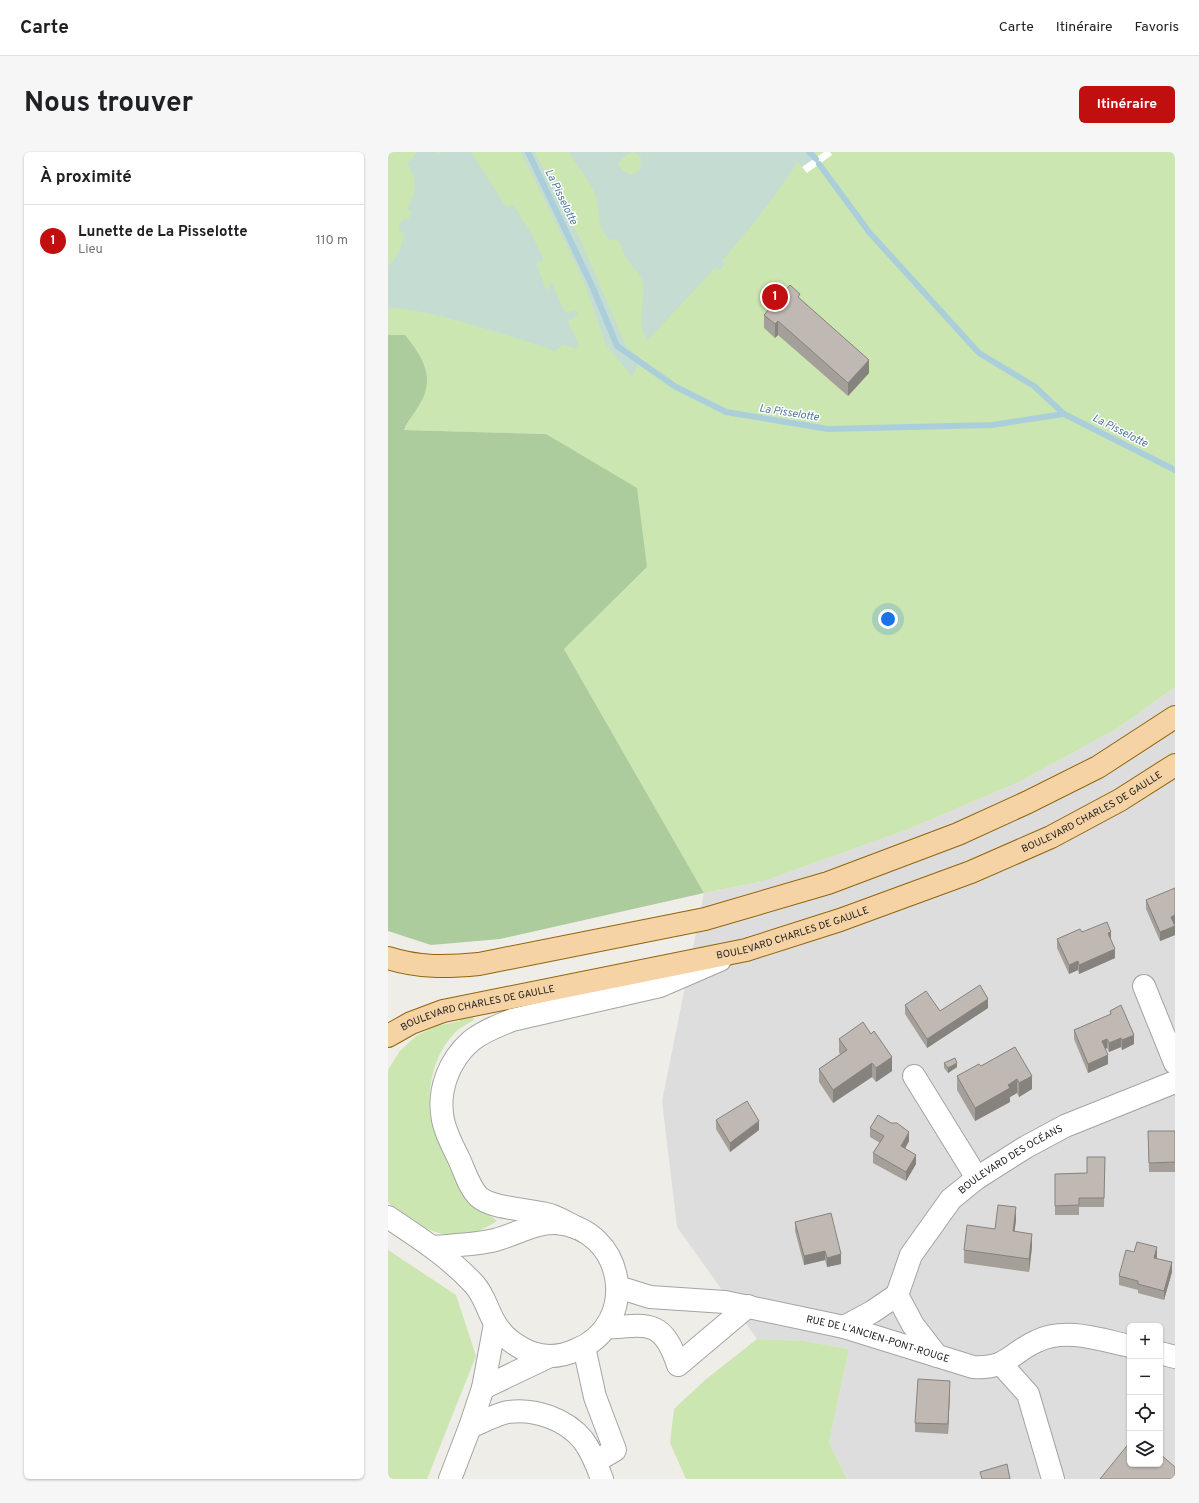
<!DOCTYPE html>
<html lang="fr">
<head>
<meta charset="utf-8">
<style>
	:root { --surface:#fff; --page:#f6f6f6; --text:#202124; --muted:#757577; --line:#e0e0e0; --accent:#c10e0e }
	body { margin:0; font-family:Overpass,sans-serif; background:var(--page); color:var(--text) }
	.controls { position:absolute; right:12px; bottom:12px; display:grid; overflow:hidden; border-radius:6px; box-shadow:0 1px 3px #0004 }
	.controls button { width:36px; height:36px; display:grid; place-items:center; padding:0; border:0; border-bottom:1px solid var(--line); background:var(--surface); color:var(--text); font:20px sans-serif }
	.you { position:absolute; left:500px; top:467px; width:14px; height:14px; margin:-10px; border:3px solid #fff; border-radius:50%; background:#1a73e8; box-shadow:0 0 0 6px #1a73e833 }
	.badge { display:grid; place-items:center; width:26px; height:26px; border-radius:50%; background:var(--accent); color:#fff; font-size:13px; font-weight:700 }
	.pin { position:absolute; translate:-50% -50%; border:2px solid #fff; box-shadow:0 1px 4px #0006 }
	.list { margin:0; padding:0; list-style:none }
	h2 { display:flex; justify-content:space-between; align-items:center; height:52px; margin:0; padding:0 16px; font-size:17px }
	h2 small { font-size:13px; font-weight:400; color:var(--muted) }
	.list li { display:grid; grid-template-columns:26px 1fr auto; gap:12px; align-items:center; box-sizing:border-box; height:72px; padding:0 16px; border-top:1px solid var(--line) }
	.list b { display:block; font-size:15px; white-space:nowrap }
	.list p { margin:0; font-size:13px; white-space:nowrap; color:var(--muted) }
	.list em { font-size:13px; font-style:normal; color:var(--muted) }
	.icon { flex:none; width:22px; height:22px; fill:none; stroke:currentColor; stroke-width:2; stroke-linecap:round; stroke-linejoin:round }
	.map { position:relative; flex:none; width:787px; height:1327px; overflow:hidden; border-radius:6px }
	header { display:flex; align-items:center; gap:24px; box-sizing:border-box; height:56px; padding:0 20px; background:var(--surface); border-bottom:1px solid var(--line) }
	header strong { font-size:19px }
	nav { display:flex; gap:22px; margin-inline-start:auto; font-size:14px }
	.intro { display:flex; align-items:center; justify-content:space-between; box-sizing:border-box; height:96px; padding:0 24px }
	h1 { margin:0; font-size:28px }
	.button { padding:10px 18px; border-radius:6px; background:var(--accent); color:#fff; font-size:14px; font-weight:700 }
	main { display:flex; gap:24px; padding:0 24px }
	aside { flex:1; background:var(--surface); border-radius:6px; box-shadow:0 1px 3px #0004 }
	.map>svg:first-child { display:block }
	.residential { fill:#dedddd; fill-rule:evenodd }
	.grass { fill:#cbe6b0 }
	.forest { fill:#accc9e }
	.wetland { fill:#c5dcd2 }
	.pier { fill:#fff }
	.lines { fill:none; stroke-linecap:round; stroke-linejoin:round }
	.stream { stroke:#aacfda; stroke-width:6 }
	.minor-casing { stroke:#a4a4a4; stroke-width:24 }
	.major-casing { stroke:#91640a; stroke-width:24 }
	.minor { stroke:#fff; stroke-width:22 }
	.major { stroke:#f6d3a5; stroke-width:22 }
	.wall { fill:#a59f9a }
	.shaded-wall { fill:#86827d }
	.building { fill:#c0b9b3; stroke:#86827d }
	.labels { text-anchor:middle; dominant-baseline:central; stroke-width:3; stroke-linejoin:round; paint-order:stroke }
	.street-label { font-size:10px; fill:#202020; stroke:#fff }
	.water-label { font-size:11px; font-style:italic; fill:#4f78a1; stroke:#fff }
</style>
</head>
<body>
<header>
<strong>Carte</strong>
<nav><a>Carte</a><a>Itinéraire</a><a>Favoris</a></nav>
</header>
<div class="intro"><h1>Nous trouver</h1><a class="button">Itinéraire</a></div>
<main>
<aside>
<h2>À proximité<small></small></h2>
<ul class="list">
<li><span class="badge">1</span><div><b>Lunette de La Pisselotte</b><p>Lieu</p></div><em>110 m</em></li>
</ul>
</aside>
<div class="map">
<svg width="787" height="1327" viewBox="0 0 787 1327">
	<rect width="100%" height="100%" fill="#efede7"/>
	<path class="residential" d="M787 535V1327H459L441 1291 461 1197 416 1189 369 1187 289 1075 274 949 316 741 376 729 518 678 631 630 730 576ZM742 1174H772V1312H742Z"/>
	<path class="grass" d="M0 0H787V535L730 576 631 630 518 678 376 729 316 741 176 497 259 415 158 282 16 278 38 238 17 184 0 183Z
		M85 864 86 868C79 872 71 876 66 882 45 903 38 940 43 968 62 1007 75 1041 109 1069 68 1096 34 1081 0 1050V918L12 899 28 884 48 874 72 869V866Z
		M0 1098 68 1143 88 1204 39 1327H0Z
		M369 1187 416 1189 461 1197 441 1291 459 1327H298L282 1291 286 1257 317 1228Z"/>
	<path class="forest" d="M0 183H17C29 198 43 216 38 237 36 250 21 266 16 278L158 282 249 336 259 415 176 497 316 741 112 787 43 793 0 779Z"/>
	<path class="wetland" d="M29 0H48L52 2 54 0H82L85 3 116 52 120 55 125 53 142 79 155 106 153 110 148 111 158 137H161L162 132 164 131 176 159 181 162 183 159H188L190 162 180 170 191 193 190 197 175 193 167 199C139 189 23 151 0 157V114C10 106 14 95 16 83L10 76 14 68 20 67 23 63V59L19 57C28 42 30 27 19 12Z
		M133 0H147L170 48 191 85 239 196 253 206 244 225 217 191 197 133 181 98Z
		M181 0H244L236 5 230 12 235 19 243 23 252 18 253 5 245 0H425L429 6 414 15 410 10 373 62 334 109 337 112 332 118 328 115 260 188C248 176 257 150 255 134 253 118 245 117 238 106 235 99 234 94 228 87L222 88C208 75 213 59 207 42 202 29 188 13 181 0Z"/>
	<path class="pier" d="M436 0H442L444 3 419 21 414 15Z"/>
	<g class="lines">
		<path class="stream" d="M140 0 205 136 229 194 288 235 338 260 440 277 604 273 676 262
			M421 0 428 7
			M431 12 481 80 591 201 646 234 676 262 787 318"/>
		<g class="minor-casing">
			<g id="minor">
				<path d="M756 834 787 911"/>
				<path d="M526 924 589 1026"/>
				<path d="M0 1065C30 1085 61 1105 86 1132 97 1144 99 1158 107 1171 115 1185 129 1195 144 1201 159 1206 175 1204 188 1198 253 1172 237 1076 168 1071 147 1070 127 1083 107 1088 87 1093 66 1093 44 1095"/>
				<path d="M189 1076C181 1072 173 1067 165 1064 147 1057 105 1058 91 1045 81 1036 76 1017 70 1005 64 993 58 982 55 968 49 939 61 908 83 889 95 879 110 874 124 868L272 834 332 808"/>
				<path id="s1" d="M230 1135 262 1145 337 1150 456 1175 585 1215C620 1217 622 1201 649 1189 678 1175 713 1188 742 1194"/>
				<path id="s2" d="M509 1143 523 1103 563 1047 589 1026 638 995 677 974 787 930"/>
				<path d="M456 1175 484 1160 509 1143 525 1173 549 1204"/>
				<path d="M218 1176C261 1172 275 1168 290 1213L360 1154"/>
				<path d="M196 1195 207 1245 227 1298 208 1309"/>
				<path d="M772 1201 787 1205"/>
				<path d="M613 1212 640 1242 665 1327"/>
				<path d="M95 1236 162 1204"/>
				<path d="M82 1275C94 1270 107 1263 120 1260 146 1256 178 1267 195 1288 204 1300 209 1313 214 1327"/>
				<path d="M62 1327 82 1275 95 1236 107 1172"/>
			</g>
		</g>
		<g class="major-casing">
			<g id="major">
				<path d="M0 806C30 816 60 815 91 812L317 767 440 731 570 682 640 650 710 615 787 565"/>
				<path id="s3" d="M0 884 23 871 55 859 358 798 452 768 583 720 663 685 732 648 787 613"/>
			</g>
		</g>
		<use href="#minor" class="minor"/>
		<use href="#major" class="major"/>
	</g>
	<path class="wall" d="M412 147 481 221 460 244 390 183 387 186 376 176V163Z
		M758 748 786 773 787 783 772 789 758 757Z
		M694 780 723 789 727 806 691 822 690 818 681 822 669 796V787Z
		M517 853 552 859 600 856 539 896 517 862Z
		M722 859 746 892 734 898 733 895 721 900 719 896 717 897 720 912 700 921 686 887V878L722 863Z
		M451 887 504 919 488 930 484 925 445 951 431 930V917L452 902 451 900Z
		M627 895 644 937 631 945 629 941 622 945V950L587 969 569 938V924L593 914Z
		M556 911 569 915 560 921 556 916Z
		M328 968 371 978 342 1000 328 977Z
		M482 976 521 989 517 997 528 1012 518 1029 485 1011V1001L492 991 482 985Z
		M760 979H787V1020H761Z
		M717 1005 716 1055H691V1063H667V1022L699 1021Z
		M628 1068 626 1080 644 1095 641 1120 576 1111V1098L607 1077Z
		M407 1070 453 1112 439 1115 437 1108 416 1113 407 1079Z
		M746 1100 769 1105V1106L784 1120 776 1148 750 1141V1138L731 1133V1124Z
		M562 1238 560 1282 527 1280V1271Z"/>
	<path class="shaded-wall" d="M390 169V183L387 186V172Z
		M481 208V221L460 244V231Z
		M787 763V772L783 774V765Z
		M787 774V783L772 789V780Z
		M723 780V789L720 781Z
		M727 797V806L691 822V813Z
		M690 809V818L681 822V813Z
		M600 847V856L539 896V887Z
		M746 883V892L734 898V888Z
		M733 886V895L721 900V891Z
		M719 887V896L714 899V889Z
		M720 903V912L700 921V912Z
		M504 905V919L488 930V916Z
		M484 911V925L445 951V938Z
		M569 911V915L560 921V916Z
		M644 924V937L631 945V931Z
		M629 927V941L622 945V950L587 969V956L620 933Z
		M371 969V978L342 1000V991Z
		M521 980V989L513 1003V994Z
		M528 1003V1012L518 1029V1020Z
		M628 1055V1068L625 1093V1079Z
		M644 1082V1095L641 1120V1107Z
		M769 1095V1105L766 1115V1106Z
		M437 1099V1108L416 1113V1104Z
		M453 1102V1112L439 1115V1106Z
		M784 1110V1120L776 1148V1139Z
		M562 1229V1238L560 1282V1272Z"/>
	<path class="building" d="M402 133 412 142 410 145 481 208 460 231 390 169 387 172 376 163Z
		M787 736V763L783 765 787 774 772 780 758 748Z
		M719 770 723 780 720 781 727 797 691 813 690 809 681 813 669 787 692 777 694 780Z
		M592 833 600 847 539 887 517 853 538 839 552 859Z
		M733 853 746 883 734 888 733 886 721 891 719 887 714 889 720 903 700 912 686 878 723 862 722 859Z
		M475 870 483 882 486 879 504 905 488 916 484 911 445 938 431 917 459 898 451 887Z
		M627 895 644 924 631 931 629 927 620 933 622 936 587 956 569 924 591 912 593 914Z
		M567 906 569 911 560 916 556 911Z
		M359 949 371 969 342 991 328 968Z
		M490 963 503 971H509L521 980 513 994 528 1003 518 1020 485 1001 496 984 482 976Z
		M760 979H787V1010L761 1011Z
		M699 1005H717L716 1046H691V1053L667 1054V1022L699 1021Z
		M610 1053 628 1055 625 1079 644 1082 641 1107 576 1098 579 1073 607 1077Z
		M443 1061 453 1102 439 1106 437 1099 416 1104 407 1070Z
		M749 1090 769 1095 766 1106 784 1110 776 1139 750 1132V1129L731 1124 738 1098 746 1100Z
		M530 1227 562 1229 560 1272 527 1271Z
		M742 1290V1312H772V1302L787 1315V1327H712Z
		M619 1312 622 1327H594L592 1320Z"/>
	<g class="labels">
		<g class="street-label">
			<text stroke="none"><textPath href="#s3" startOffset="743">BOULEVARD CHARLES DE GAULLE</textPath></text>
			<text stroke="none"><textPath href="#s3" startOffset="419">BOULEVARD CHARLES DE GAULLE</textPath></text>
			<text stroke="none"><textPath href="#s3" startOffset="95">BOULEVARD CHARLES DE GAULLE</textPath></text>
			<text stroke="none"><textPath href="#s2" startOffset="183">BOULEVARD DES OCÉANS</textPath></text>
			<text stroke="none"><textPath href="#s1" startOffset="266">RUE DE L'ANCIEN-PONT-ROUGE</textPath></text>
		</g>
		<g class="water-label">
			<text transform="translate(173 45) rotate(64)">La Pisselotte</text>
			<text transform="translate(401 261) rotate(9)">La Pisselotte</text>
			<text transform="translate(732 279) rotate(27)">La Pisselotte</text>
		</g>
	</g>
</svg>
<div class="controls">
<button>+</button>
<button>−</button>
<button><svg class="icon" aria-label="locate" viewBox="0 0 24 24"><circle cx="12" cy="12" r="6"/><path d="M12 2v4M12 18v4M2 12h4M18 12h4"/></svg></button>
<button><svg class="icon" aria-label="layers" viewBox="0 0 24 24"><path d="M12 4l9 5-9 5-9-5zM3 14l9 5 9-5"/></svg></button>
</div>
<div class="you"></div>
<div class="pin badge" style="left:387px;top:145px">1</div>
</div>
</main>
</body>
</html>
